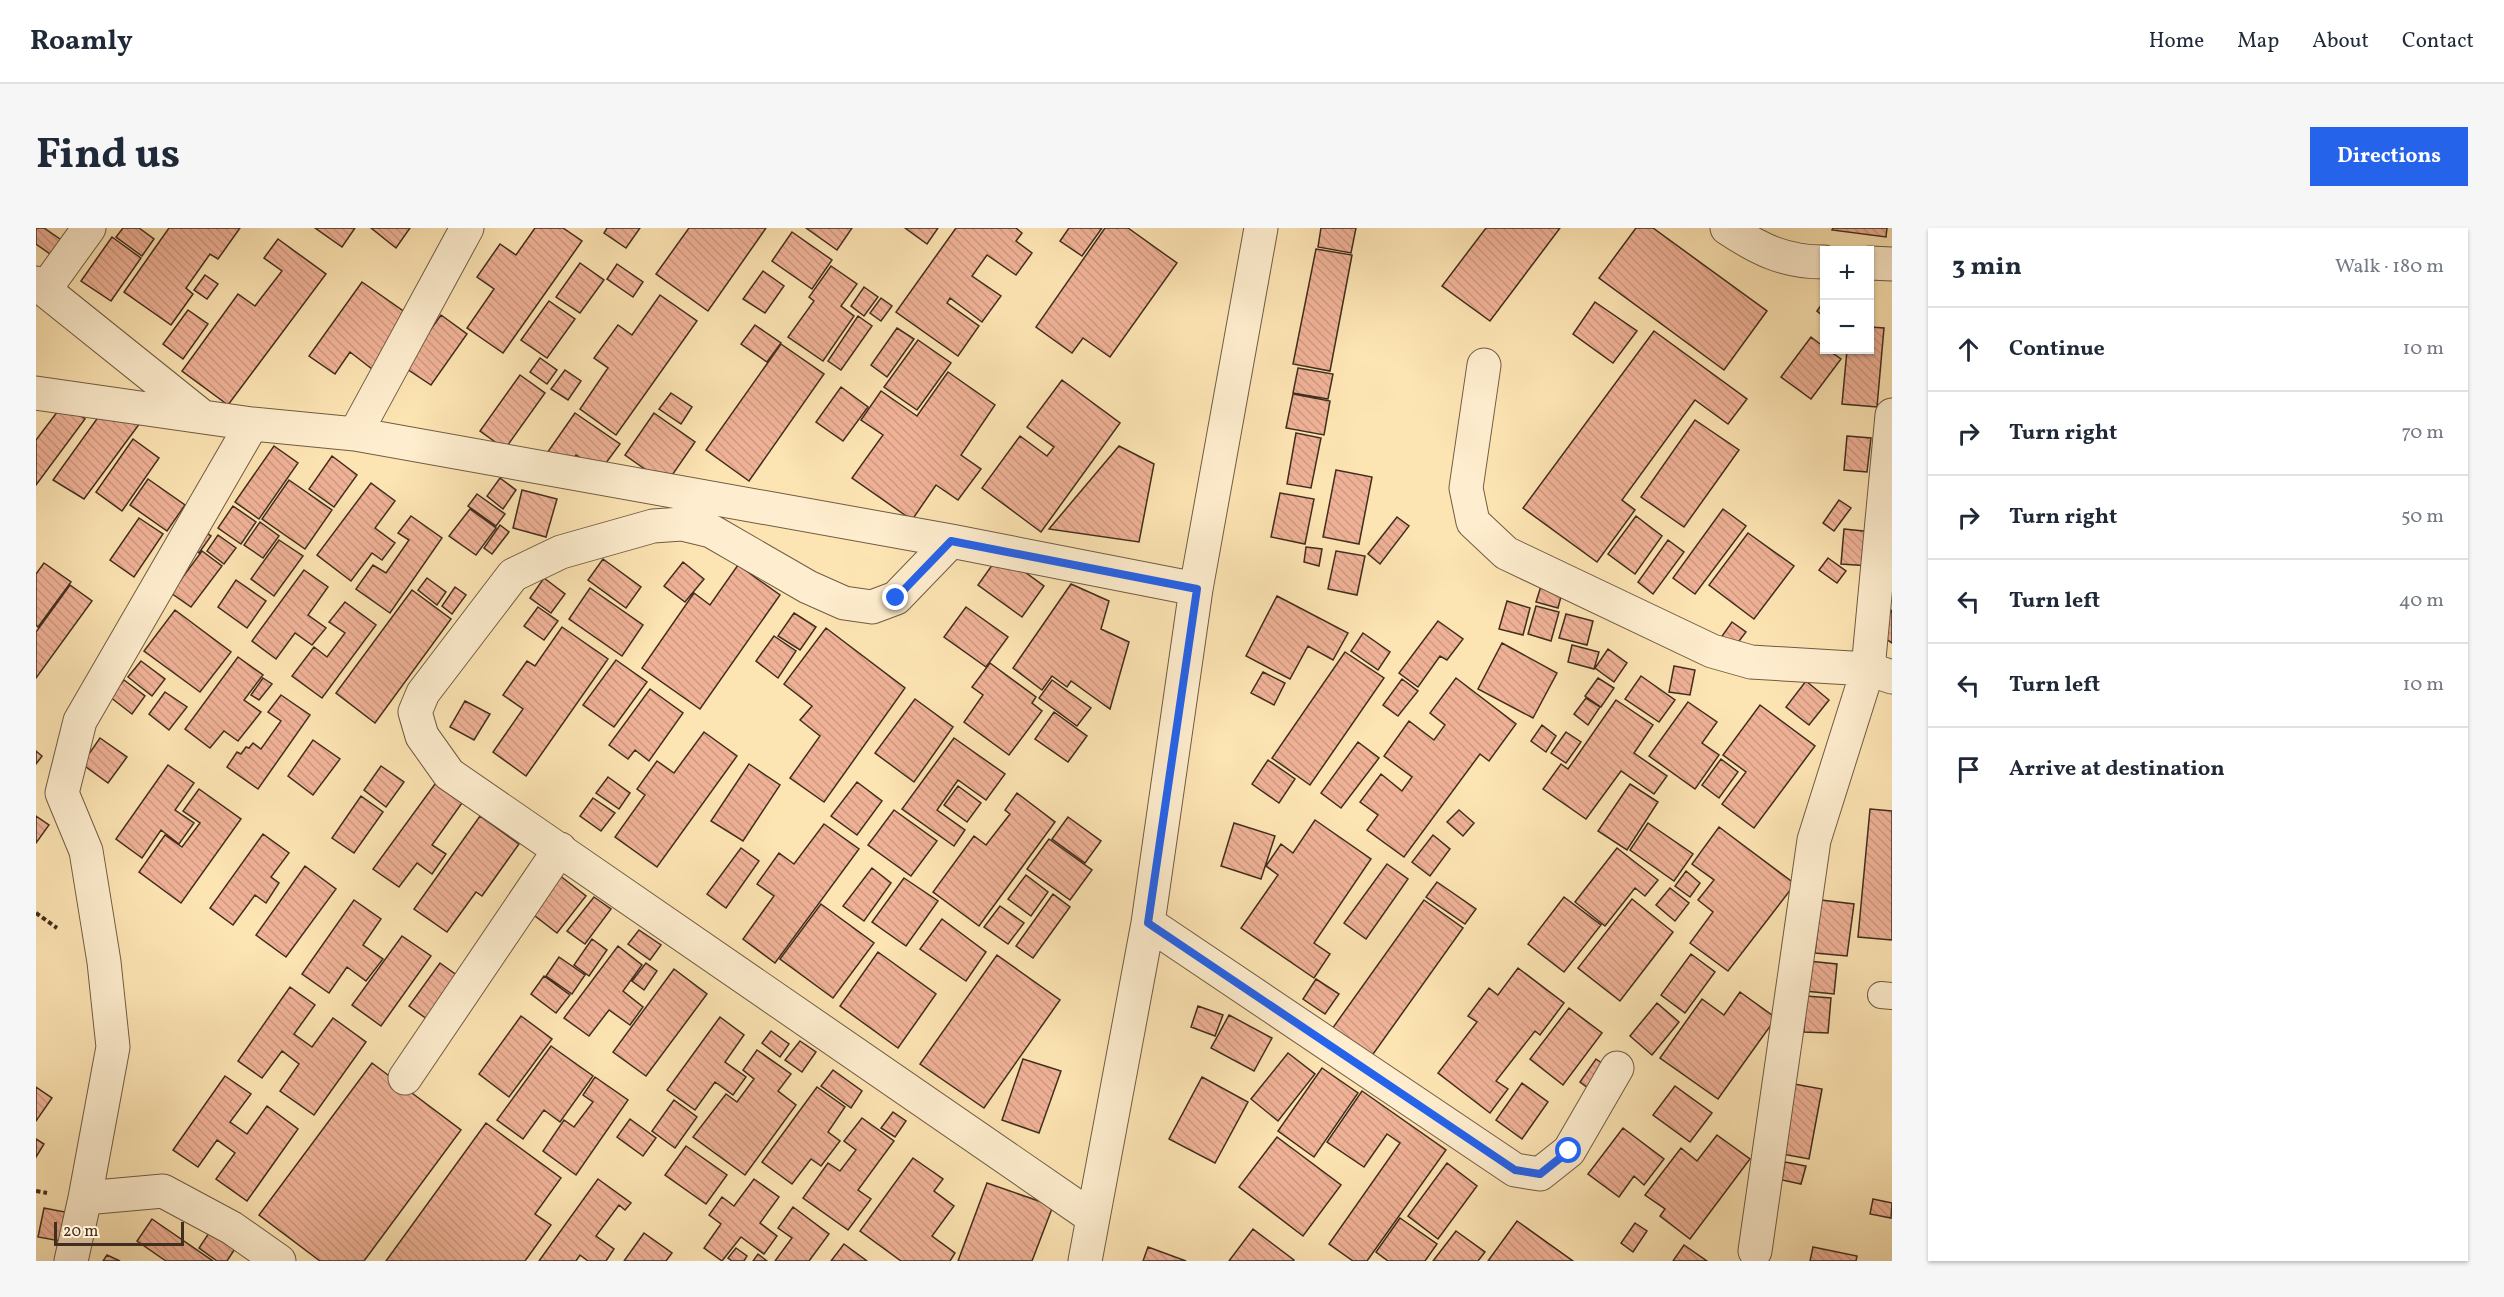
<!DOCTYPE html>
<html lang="en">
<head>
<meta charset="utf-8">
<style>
	:root { --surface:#fff; --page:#f6f6f7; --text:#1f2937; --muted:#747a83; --line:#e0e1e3; --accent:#2563eb }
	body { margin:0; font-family:Vollkorn,serif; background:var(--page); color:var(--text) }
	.controls { position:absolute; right:18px; top:18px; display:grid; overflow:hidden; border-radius:0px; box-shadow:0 2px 4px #0004 }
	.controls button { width:54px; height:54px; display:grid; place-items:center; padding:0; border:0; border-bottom:2px solid var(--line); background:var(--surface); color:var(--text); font:30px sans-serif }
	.scale { position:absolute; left:18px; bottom:15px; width:130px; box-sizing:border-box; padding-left:6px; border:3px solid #412e1e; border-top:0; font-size:16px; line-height:21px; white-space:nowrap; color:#412e1e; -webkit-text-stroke:4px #feedce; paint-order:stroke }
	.stop { position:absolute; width:18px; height:18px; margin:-14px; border:4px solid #2563eb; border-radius:50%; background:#fff }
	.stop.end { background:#2563eb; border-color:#fff; box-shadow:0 2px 6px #0008 }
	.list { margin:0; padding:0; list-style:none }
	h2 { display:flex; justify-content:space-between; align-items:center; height:78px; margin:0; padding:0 24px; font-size:26px }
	h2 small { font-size:20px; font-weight:400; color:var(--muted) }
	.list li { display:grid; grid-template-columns:39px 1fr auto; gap:18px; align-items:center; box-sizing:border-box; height:84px; padding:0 24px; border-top:2px solid var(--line) }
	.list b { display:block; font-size:22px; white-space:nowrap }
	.list em { font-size:20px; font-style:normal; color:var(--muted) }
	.icon { flex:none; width:33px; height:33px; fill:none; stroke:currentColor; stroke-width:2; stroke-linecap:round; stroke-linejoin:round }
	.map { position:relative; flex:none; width:1856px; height:1033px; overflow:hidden; border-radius:0px }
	header { display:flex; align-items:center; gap:36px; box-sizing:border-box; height:84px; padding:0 30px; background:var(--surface); border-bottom:2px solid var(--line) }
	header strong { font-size:28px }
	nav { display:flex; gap:33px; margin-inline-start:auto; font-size:21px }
	.intro { display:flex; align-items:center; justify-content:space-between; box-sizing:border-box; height:144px; padding:0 36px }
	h1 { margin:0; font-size:42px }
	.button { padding:15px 27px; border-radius:0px; background:var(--accent); color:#fff; font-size:21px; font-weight:700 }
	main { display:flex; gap:36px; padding:0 36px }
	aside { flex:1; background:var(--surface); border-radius:0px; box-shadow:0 2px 4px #0004 }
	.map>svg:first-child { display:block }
	.building { fill:url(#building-back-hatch); stroke:#412e1e; stroke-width:1.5 }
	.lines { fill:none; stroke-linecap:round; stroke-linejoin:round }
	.lane-casing { stroke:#705c43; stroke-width:28 }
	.street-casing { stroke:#705c43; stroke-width:35 }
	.path { stroke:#412e1e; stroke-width:4; stroke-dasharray:4.5 3; stroke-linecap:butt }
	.lane { stroke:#feedce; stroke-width:26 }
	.street { stroke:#feedce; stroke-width:33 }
	.route { stroke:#2563eb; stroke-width:8 }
</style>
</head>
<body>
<header>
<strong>Roamly</strong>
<nav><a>Home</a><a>Map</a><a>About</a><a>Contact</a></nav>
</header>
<div class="intro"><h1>Find us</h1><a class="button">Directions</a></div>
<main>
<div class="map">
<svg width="1856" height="1033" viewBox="0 0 1856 1033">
	<defs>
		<pattern id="building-back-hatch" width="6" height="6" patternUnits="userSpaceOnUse" patternTransform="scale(1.5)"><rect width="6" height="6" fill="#f0b297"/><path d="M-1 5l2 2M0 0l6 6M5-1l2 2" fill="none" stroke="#cf9982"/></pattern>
	</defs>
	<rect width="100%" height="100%" fill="#fde4b3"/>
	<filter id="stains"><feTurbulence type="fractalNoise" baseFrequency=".00333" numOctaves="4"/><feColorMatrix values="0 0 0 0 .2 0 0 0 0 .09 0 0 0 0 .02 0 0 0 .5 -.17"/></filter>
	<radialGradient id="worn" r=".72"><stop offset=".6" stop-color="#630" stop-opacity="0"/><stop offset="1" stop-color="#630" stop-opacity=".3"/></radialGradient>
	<path class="building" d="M0 0H8L34 18 24 33 0 16Z
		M87 0H103L118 11 106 28 80 9Z
		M133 0H204L182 31 174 26 150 60 157 66 135 97 88 64Z
		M279 0H319L306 19Z
		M335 0H374L360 20Z
		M499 0H527L546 13 467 125 431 100 458 61 441 49 464 16 480 27Z
		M571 0H604L590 20 568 5Z
		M653 0H730L672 83 620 46Z
		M770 0H816L801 22Z
		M869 0H902L891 16Z
		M920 0H980L986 5 980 13 996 25 980 47 951 27 936 48 965 68 946 94 914 70 911 75 943 98 922 128 860 84Z
		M1033 0H1066L1046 28 1024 13Z
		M1069 0H1092L1141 35 1074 129 1047 110 1036 125 1000 99Z
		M1285 0H1320L1315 25 1282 19Z
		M1450 0H1524L1454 93 1406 58Z
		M1600 0H1617L1731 83 1688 142 1563 50Z
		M1797 0H1851L1850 9 1796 2Z
		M756 4 796 32 776 61 736 33Z
		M76 9 105 30 75 73 45 53Z
		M242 11 290 46 192 177 146 143 202 66 219 78 246 43 228 30Z
		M1280 21 1316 27 1294 143 1257 136Z
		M544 35 568 52 544 85 520 69Z
		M581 36 607 54 597 69 571 51Z
		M795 38 821 56 805 78 818 88 787 133 752 109 778 73 773 69Z
		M727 43 748 58 729 85 707 71Z
		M169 47 182 56 171 71 158 62Z
		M326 54 373 87 336 141 314 124 299 146 273 128Z
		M828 59 842 69 828 88 815 78Z
		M624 67 661 93 580 207 544 181 572 140 558 130 582 97 596 107Z
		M845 70 856 78 845 93 834 85Z
		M513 73 539 91 511 130 485 112Z
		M1788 73V89L1781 83Z
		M1559 74 1601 103 1577 135 1537 106Z
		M152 82 172 96 147 131 127 116Z
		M405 87 431 106 395 157 368 139Z
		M822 88 836 98 805 142 792 133Z
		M719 97 745 115 731 134 705 116Z
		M1834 99 1848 100 1841 179 1806 176 1811 122H1834Z
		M861 100 878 111 851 149 835 137Z
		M1618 103 1711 171 1692 196 1659 172 1586 272 1599 282 1561 334 1487 280Z
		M1775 109 1788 119V122H1792L1805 131 1775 171 1745 149Z
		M882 112 915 135 881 182 848 159Z
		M745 116 788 146 713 253 670 222Z
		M504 130 521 142 511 156 494 144Z
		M1262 140 1297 146 1292 171 1257 165Z
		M529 142 545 153 532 172 515 161Z
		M912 144 959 177 925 227 945 241 922 272 900 257 876 292 816 250 847 207 825 192 845 163 881 188Z
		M484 147 509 165 469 221 444 203Z
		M1026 152 1084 195 1005 304 946 260 984 208 1011 228 1018 219 991 199Z
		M805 159 832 179 807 213 780 194Z
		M635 165 656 179 645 196 623 181Z
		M1257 166 1294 173 1288 207 1250 200Z
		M28 175 49 191 0 257V212Z
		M68 181 107 191 48 271 17 252Z
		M539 185 584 216 564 243 540 227 531 239 511 225Z
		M618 185 659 214 630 256 589 227Z
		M1659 192 1703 222 1648 299 1605 269Z
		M1260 205 1285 210 1275 260 1251 256Z
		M1811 208 1835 210 1831 244 1808 242Z
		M97 211 123 230 86 283 60 264Z
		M238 218 262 235 223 291 199 274Z
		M1083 218 1118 236 1103 314 1013 301Z
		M296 228 321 247 298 279 273 261Z
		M1300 242 1336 249 1323 316 1287 309Z
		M464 250 480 262 467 281 451 268Z
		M112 251 149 277 131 303 94 277Z
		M253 252 296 282 269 321 226 291Z
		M335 255 359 273 339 300 359 315 346 332 336 325 315 353 281 327Z
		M486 262 521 271 510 309 477 300Z
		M1244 265 1278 271 1269 316 1235 309Z
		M441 266 469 286 460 298 432 278Z
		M1803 272 1815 280 1798 303 1787 295Z
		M197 278 220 294 205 316 182 300Z
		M434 281 460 300 440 327 413 308Z
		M1687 281 1710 298 1659 366 1637 350Z
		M375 288 406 310 354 385 320 361 337 337 350 345 373 312 362 305Z
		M1600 288 1626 308 1599 346 1572 326Z
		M1361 289 1373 298 1344 336 1332 326Z
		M103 290 127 306 98 349 74 332Z
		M224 294 243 308 227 330 208 317Z
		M464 297 473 304 456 326 448 320Z
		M164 300 175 308 163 325 152 316Z
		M1808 301 1837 304 1834 338 1805 336Z
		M1712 305 1758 338 1718 391 1673 357Z
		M182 307 200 320 188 336 171 323Z
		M243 312 267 328 238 368 215 351Z
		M1632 312 1648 324 1617 366 1602 354Z
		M1270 319 1286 321 1283 338 1268 334Z
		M166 323 186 338 155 379 135 365Z
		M1300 323 1329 328 1321 367 1292 361Z
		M964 326 1008 358 986 389 942 357Z
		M1792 330 1810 343 1801 355 1783 342Z
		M567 331 605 359 590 380 552 352Z
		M647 334 668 351 649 374 628 358Z
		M8 335 35 354 2 399 0 397V346Z
		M702 337 744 367 664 481 606 440 658 365 674 377Z
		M268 342 292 359 272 387 290 400 276 417 259 405 240 431 216 413Z
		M391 350 410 364 401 377 382 362Z
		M508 350 529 366 515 385 494 370Z
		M200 352 230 373 211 400 182 379Z
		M1506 355 1527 361 1522 380 1500 374Z
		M1035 356 1073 373 1065 401 1093 414 1074 481 1035 453 1031 459 1016 448 1006 462 977 440Z
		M34 357 56 373 0 450V404Z
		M419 359 430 367 416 386 406 378Z
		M554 360 607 397 586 428 533 391Z
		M376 362 415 391 339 495 300 465Z
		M1241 368 1312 405 1297 432 1272 418 1254 451 1210 428Z
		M1471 373 1494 380 1487 407 1463 401Z
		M309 374 340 397 286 470 256 448 278 419 291 429 309 405 293 394Z
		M1500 378 1523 384 1515 413 1492 406Z
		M502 379 522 393 508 412 488 398Z
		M930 379 972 409 950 439 908 409Z
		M139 382 195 424 164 464 108 423Z
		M1856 382V415L1840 404Z
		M758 385 780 399 764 422 742 408Z
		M1530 386 1557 393 1551 417 1523 410Z
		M1402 393 1427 411 1411 432 1404 428 1382 459 1363 445Z
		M1696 394 1710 404 1697 421 1684 411Z
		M526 399 572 431 490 548 457 524 487 481 467 467 491 433 499 438Z
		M790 400 869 460 788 574 754 550 784 508 764 492 776 478 748 456Z
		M1327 405 1354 424 1342 442 1315 423Z
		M738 408 760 423 742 450 720 433Z
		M1466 415 1521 445 1497 490 1442 461Z
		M1536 417 1563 424 1558 441 1532 434Z
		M1572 421 1591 435 1578 454 1559 440Z
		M1309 424 1348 450 1274 557 1236 530Z
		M202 429 227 447 208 472 225 484 202 513 188 503 174 520 149 501Z
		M580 432 611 454 578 499 547 477Z
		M105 433 129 451 116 468 92 449Z
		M954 435 1000 469 996 475 1006 483 973 527 928 494 947 467 936 459Z
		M1638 438 1659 442 1654 467 1633 464Z
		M1227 444 1249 455 1238 477 1215 465Z
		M1605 448 1639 472 1623 494 1589 471Z
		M227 450 236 456 223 472 215 467Z
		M1420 450 1480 496 1453 533 1444 526 1368 629 1331 602 1342 587 1324 574 1345 546 1366 563 1376 549 1348 528 1373 493 1398 512 1409 497 1394 485Z
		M1562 450 1578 460 1565 479 1549 468Z
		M1366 451 1382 463 1362 488 1347 477Z
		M88 452 109 468 96 486 74 469Z
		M1016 452 1055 480 1041 498 1003 470Z
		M1770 453 1793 472 1773 497 1750 479Z
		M614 461 647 485 613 533 599 522 592 531 573 517Z
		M129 464 151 479 133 502 113 486Z
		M245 467 274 487 222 561 191 539 201 524 205 526 210 519 213 520 217 515 225 521 245 493 232 484Z
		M1550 470 1564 479 1552 497 1538 486Z
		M879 471 917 499 878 554 839 525Z
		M1580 472 1617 497 1598 525 1631 548 1618 566 1585 543 1550 591 1507 561 1525 536 1532 541Z
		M429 473 454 486 438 512 414 499Z
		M1652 474 1681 494 1666 515 1683 527 1659 561 1613 528Z
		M1724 477 1779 518 1718 600 1686 576 1710 544 1687 527Z
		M1018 484 1051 508 1032 534 999 511Z
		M1506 497 1520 508 1510 524 1495 513Z
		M668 504 701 528 621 639 579 609 609 567 601 561 621 533 638 545Z
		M1530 504 1545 514 1530 535 1515 525Z
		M64 510 91 529 72 555 46 536Z
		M918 510 969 546 950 572 922 552 901 582 929 602 918 618 866 581Z
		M277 512 304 531 277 567 252 548Z
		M1322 514 1343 530 1305 580 1285 565Z
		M0 523 6 528 0 536Z
		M1685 531 1702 544 1683 570 1666 557Z
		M1232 532 1259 551 1243 575 1216 556Z
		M713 536 744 557 707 613 675 593Z
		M132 537 158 555 139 582 158 595 143 616 125 602 106 630 80 611Z
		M345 538 368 554 350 579 328 562Z
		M572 549 594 565 583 581 560 565Z
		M821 554 846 573 821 607 795 588Z
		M399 556 426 575 396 617 410 626 396 646 381 635 363 659 337 641Z
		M1594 556 1622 574 1591 622 1562 603Z
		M922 558 945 575 931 594 908 577Z
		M163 561 205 591 145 675 103 644 129 607 146 619 164 595 147 583Z
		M981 565 1019 594 943 698 897 664 938 608 950 617 974 586 969 582Z
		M325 568 347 584 318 625 296 610Z
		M557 570 579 585 565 603 544 588Z
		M1834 581 1856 583V712L1822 709Z
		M858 582 901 613 875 648 832 617Z
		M1423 582 1438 595 1427 608 1411 594Z
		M0 588 13 597 0 615Z
		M444 588 483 616 446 668 440 664 411 704 378 681Z
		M1032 589 1065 613 1049 635 1016 611Z
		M1279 592 1335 631 1278 715 1294 726 1278 750 1205 700 1242 647 1230 638 1245 616 1257 625Z
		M1198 595 1239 608 1225 651 1185 638Z
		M1612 595 1657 626 1638 653 1594 622Z
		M788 596 823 621 739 735 707 711 738 668 721 656 743 625 758 636Z
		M1683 599 1759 656 1692 743 1654 715 1677 684 1662 672 1678 652 1656 636Z
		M227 606 253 625 235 649 243 655 230 675 219 667 197 697 174 680Z
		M1397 607 1414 621 1394 648 1376 634Z
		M1013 611 1056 642 1034 672 991 641Z
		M705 620 723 633 690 680 671 666Z
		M1581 620 1622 652 1609 668 1599 660 1569 698 1539 674Z
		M1351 636 1372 651 1330 711 1308 695Z
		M269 638 300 661 250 729 220 707Z
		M836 640 855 655 828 693 807 678Z
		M1650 643 1664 655 1654 669 1639 658Z
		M523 647 550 668 521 705 494 684Z
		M990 647 1012 664 995 688 972 671Z
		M868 650 902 673 870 718 836 694Z
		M1401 654 1440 681 1429 696 1390 669Z
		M1634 660 1653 675 1639 693 1620 677Z
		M1017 666 1034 679 997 730 980 718Z
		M558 669 575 681 549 716 531 703Z
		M1528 669 1565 697 1528 744 1492 716Z
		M1596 671 1637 704 1584 773 1542 740Z
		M318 672 345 691 327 717 347 731 330 753 311 739 293 765 266 746Z
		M1388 672 1427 700 1335 829 1296 801Z
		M1785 672 1818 676 1811 728 1779 725Z
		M785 676 838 715 797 770 744 731Z
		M964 678 988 695 972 716 948 699Z
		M906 691 950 724 930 753 884 721Z
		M603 702 625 717 614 732 592 716Z
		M366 708 395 728 345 798 316 777Z
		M556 711 571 722 553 748 538 737Z
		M582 718 606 737 587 763 607 779 594 797 573 782 553 808 528 790Z
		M842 724 900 766 862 820 804 778Z
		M1655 726 1679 744 1649 785 1625 767Z
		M961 727 1024 772 948 880 884 836Z
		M523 729 549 747 536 766 510 748Z
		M1772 733 1801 736 1798 766 1769 763Z
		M404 735 426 751 395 794 373 778Z
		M610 735 621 743 608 762 596 753Z
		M1482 740 1528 775 1504 807 1499 803 1460 853 1472 861 1454 885 1402 845 1441 794 1432 788 1453 760 1462 767Z
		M638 741 671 766 610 848 577 824Z
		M508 748 534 767 520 785 495 766Z
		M1280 751 1303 766 1289 786 1267 771Z
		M254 759 279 777 258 806 276 819 297 790 330 814 278 887 244 863 263 836 246 823 226 850 202 833Z
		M1704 764 1740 790 1682 871 1624 830 1666 771 1688 787Z
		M1770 768 1795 770 1792 805 1768 804Z
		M1621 775 1643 794 1616 827 1594 808Z
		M1162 778 1187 787 1179 808 1155 799Z
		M1533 780 1566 805 1527 857 1494 831Z
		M1193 787 1236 810 1218 843 1175 820Z
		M485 788 516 811 473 869 443 846Z
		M684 789 708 807 689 834 710 849 697 867 679 854 659 882 631 862Z
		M735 803 753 816 744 829 726 815Z
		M764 813 780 824 766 844 749 832Z
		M515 818 557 848 524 894 508 882 487 911 461 892Z
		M721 822 755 846 742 863 760 877 709 947 657 909 690 866 701 874 718 851 707 842Z
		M1252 825 1279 846 1242 893 1215 871Z
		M987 831 1025 843 1003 905 966 892Z
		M1560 831 1576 842 1560 866 1544 854Z
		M336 835 425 902 328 1033H284L223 987Z
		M1286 840 1322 865 1278 929 1242 903Z
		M797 842 826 863 815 880 785 858Z
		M189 848 215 866 194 894 211 906 231 878 262 901 211 973 180 951 199 925 181 912 162 939 137 922Z
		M559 849 592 872 540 947 507 923 528 892 538 899 557 874 547 867Z
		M1166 849 1212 874 1179 935 1133 911Z
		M1486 855 1512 874 1486 911 1460 892Z
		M1758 856 1786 861 1773 931 1746 926Z
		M1639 858 1676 885 1654 914 1617 887Z
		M0 859 16 870 0 893Z
		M781 859 809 879 792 904 804 913 785 938 775 931 756 956 726 934Z
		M1326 863 1410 922 1331 1033H1317L1293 1016 1364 915 1351 906 1328 939 1291 914Z
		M638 872 661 889 639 920 616 903Z
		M857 884 870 893 859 909 845 900Z
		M826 890 858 913 822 962 835 971 812 1002 767 970 792 935 804 943 820 922 808 913Z
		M594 891 620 910 607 928 581 909Z
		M450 895 525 950 499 986 515 997 489 1033H350Z
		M1587 900 1628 931 1608 957 1598 948 1583 969 1552 946Z
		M1681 907 1714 931 1654 1011 1624 988 1629 981 1609 967 1645 920 1661 933Z
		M1241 909 1305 957 1267 1008 1203 959Z
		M0 911 8 916 0 929Z
		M650 918 691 947 670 976 629 947Z
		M877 930 907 951 898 963 918 978 896 1008 919 1025 914 1033H865L824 1003Z
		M1749 934 1770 938 1765 956 1746 952Z
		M1411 935 1441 958 1402 1011 1372 988Z
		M562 951 595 975 589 982 583 977 560 1008 578 1021 570 1033H552L544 1027 540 1033H503Z
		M718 951 743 969 724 995 741 1008 728 1026 705 1009 686 1033 668 1020 685 996 673 987 686 969 698 978Z
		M951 955 1017 978 996 1033H922Z
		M1837 971 1856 975 1855 990 1834 986Z
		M757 979 793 1006 773 1033H739L756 1010 742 1000Z
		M8 980 29 984 24 1013 2 1009Z
		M1364 990 1401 1016 1389 1033H1352L1340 1024Z
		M116 991 177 1033H130L101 1013Z
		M1481 993 1537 1033H1452Z
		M1599 995 1611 1003 1597 1024 1585 1015Z
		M179 996 204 1013 191 1033H181L163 1020Z
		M1217 1001 1258 1032 1257 1033H1193Z
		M1420 1003 1449 1024 1442 1033H1397Z
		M608 1005 636 1025 630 1033H588Z
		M808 1016 831 1033H795Z
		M1648 1017 1671 1033H1637Z
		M1112 1019 1150 1033H1107Z
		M1777 1019 1821 1028 1820 1033H1774Z
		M700 1020 711 1028 708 1033H696L692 1030Z
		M722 1026 731 1033H717Z
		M71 1027 84 1033H67Z"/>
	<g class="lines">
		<g class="lane-casing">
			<path id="lane" d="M1845 767 1856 768"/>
		</g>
		<g class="street-casing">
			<path id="street" d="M1691 0C1724 22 1749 34 1788 34
				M1834 35 1856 36
				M0 55 167 189
				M9 61 53 0
				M1448 137 1430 260 1437 294 1470 325 1676 423 1715 434 1832 441 1856 449
				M0 165 216 196 319 206 431 0
				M319 206 915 313 1160 361
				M915 313 860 370 836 379 808 375 772 359 675 303 646 296 617 298 525 324 477 347 387 465 379 484 386 508 413 546 1056 989
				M1112 695 1479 942 1504 946 1533 923 1581 840
				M369 850 524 621
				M49 970 127 963 196 1000 243 1033
				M1719 1023 1778 612 1832 441 1856 187
				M35 1033 49 970 77 819 68 734 50 623 26 565 44 493 216 196
				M1049 1033 1112 695 1160 361 1225 0"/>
		</g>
		<path class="path" d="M0 685 21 700
			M0 963 11 965"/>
		<use href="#lane" class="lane"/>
		<use href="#street" class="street"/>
	</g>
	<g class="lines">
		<path class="route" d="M860 370 915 313 1161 361 1112 695 1479 942 1504 946 1533 923"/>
	</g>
	<rect width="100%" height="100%" filter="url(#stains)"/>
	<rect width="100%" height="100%" fill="url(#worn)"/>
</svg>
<div class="controls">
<button>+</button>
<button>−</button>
</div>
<div class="scale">20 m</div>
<div class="stop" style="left:1533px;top:923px"></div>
<div class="stop end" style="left:860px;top:370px"></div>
</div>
<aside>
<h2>3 min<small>Walk · 180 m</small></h2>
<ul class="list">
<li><svg class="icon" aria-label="ahead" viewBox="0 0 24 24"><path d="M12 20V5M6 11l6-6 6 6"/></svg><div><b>Continue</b></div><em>10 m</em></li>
<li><svg class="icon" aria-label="right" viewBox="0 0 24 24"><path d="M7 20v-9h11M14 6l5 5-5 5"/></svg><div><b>Turn right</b></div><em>70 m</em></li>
<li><svg class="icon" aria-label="right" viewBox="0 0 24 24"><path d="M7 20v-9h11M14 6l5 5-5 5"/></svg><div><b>Turn right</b></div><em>50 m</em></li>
<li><svg class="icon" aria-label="left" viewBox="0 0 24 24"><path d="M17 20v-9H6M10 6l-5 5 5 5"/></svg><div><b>Turn left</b></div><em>40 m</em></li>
<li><svg class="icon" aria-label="left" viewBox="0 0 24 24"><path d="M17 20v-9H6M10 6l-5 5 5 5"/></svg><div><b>Turn left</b></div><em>10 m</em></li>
<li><svg class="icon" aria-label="arrive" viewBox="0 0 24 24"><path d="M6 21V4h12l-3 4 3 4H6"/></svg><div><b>Arrive at destination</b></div></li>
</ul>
</aside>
</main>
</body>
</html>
